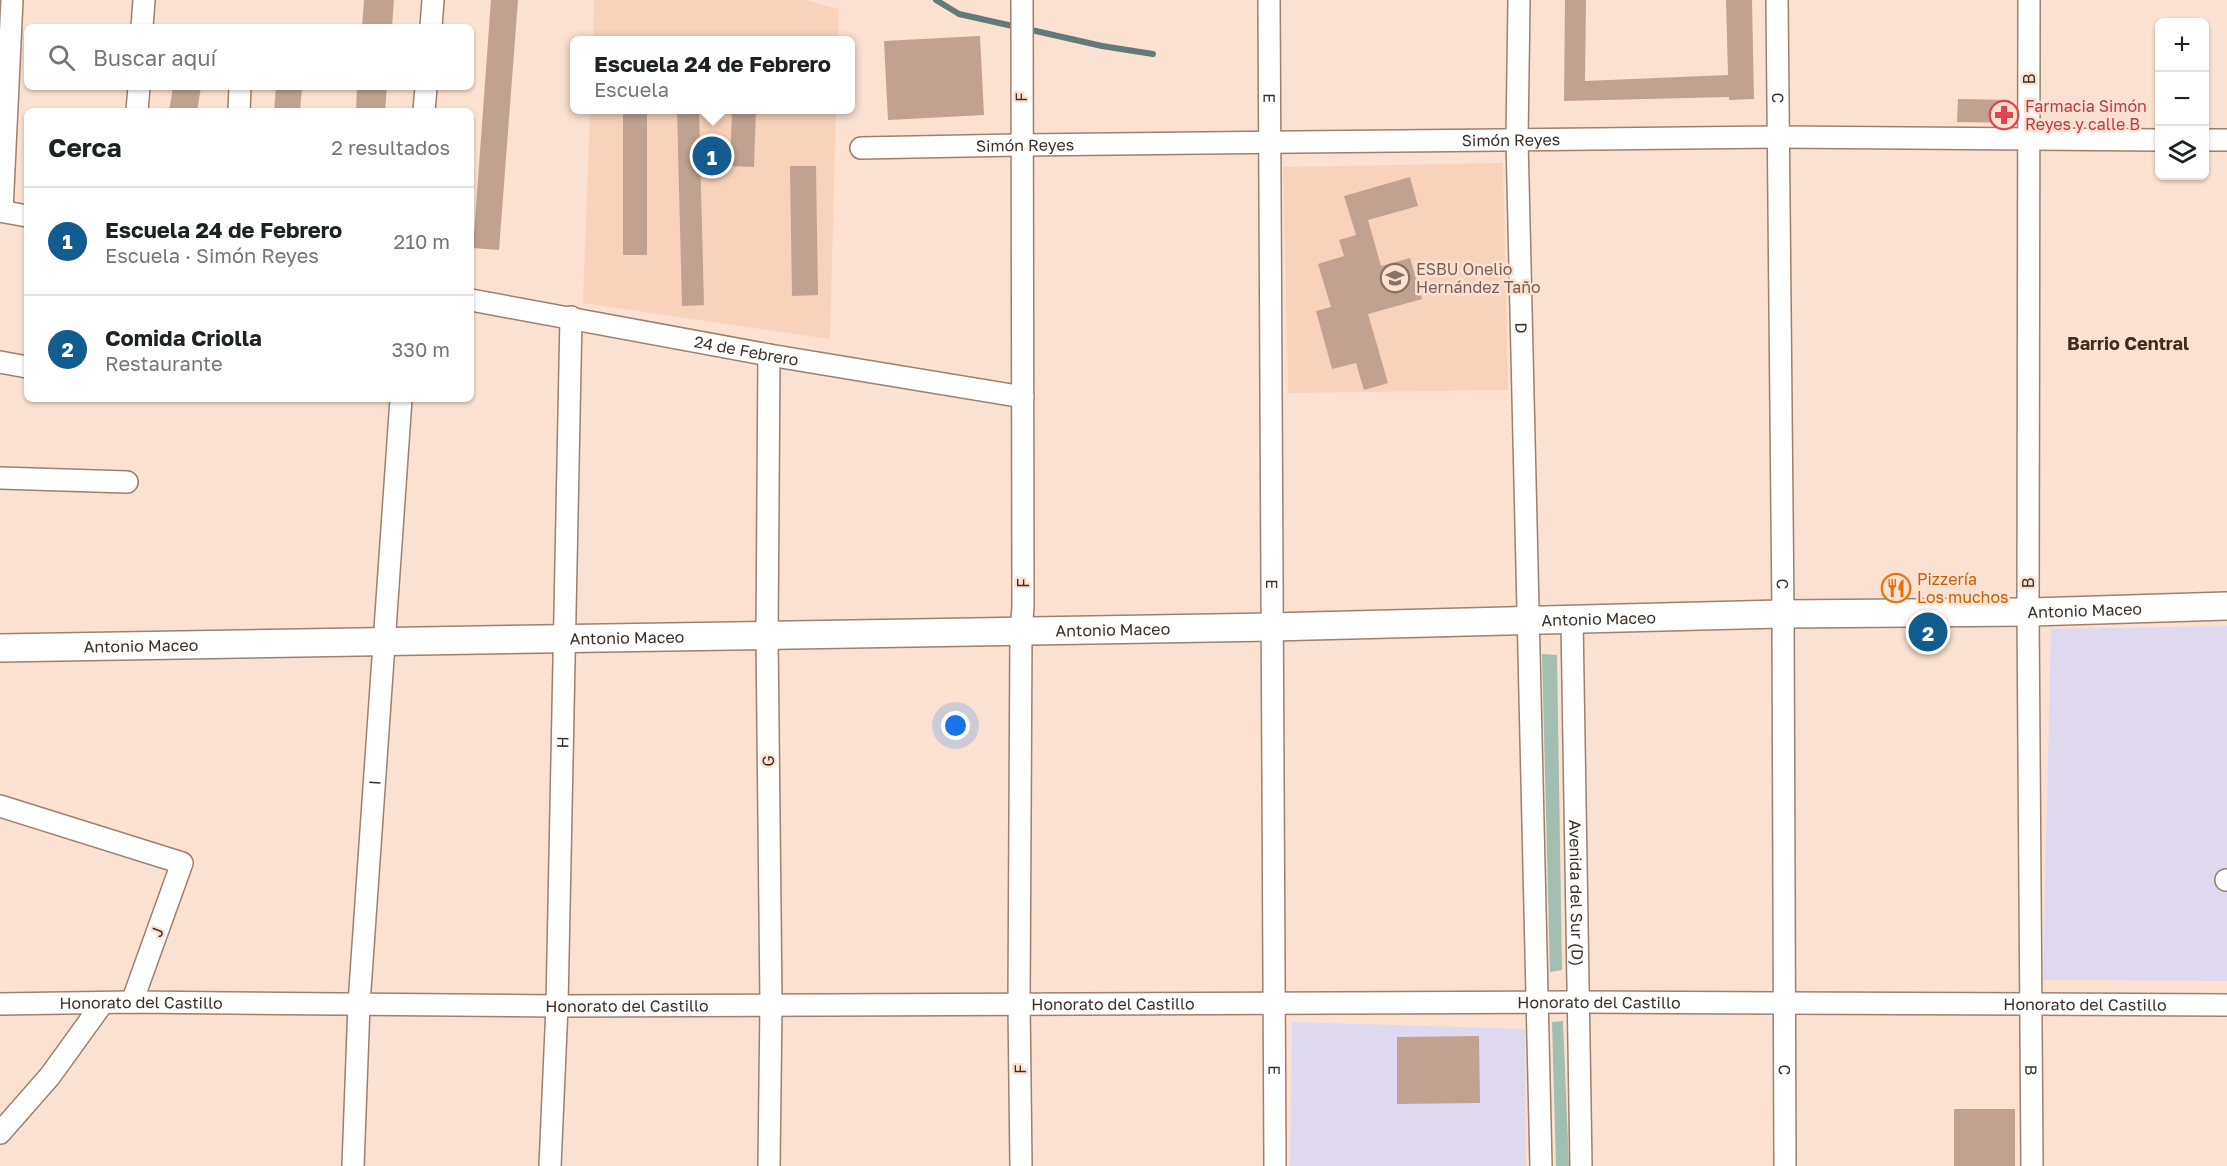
<!DOCTYPE html>
<html lang="es">
<head>
<meta charset="utf-8">
<style>
	:root { --surface:#fff; --page:#f2f2f2; --text:#202124; --muted:#757577; --line:#e0e0e0; --accent:#125c90 }
	body { margin:0; font-family:"Golos Text",sans-serif; background:var(--page); color:var(--text) }
	.controls { position:absolute; right:18px; top:18px; display:grid; overflow:hidden; border-radius:9px; box-shadow:0 2px 4px #0004 }
	.controls button { width:54px; height:54px; display:grid; place-items:center; padding:0; border:0; border-bottom:2px solid var(--line); background:var(--surface); color:var(--text); font:30px sans-serif }
	.you { position:absolute; left:956px; top:726px; width:21px; height:21px; margin:-15px; border:4px solid #fff; border-radius:50%; background:#1a73e8; box-shadow:0 0 0 9px #1a73e833 }
	.badge { display:grid; place-items:center; width:39px; height:39px; border-radius:50%; background:var(--accent); color:#fff; font-size:20px; font-weight:700 }
	.pin { position:absolute; translate:-50% -50%; border:3px solid #fff; box-shadow:0 2px 6px #0006 }
	.popup { position:absolute; left:570px; top:36px; width:285px; height:78px; box-sizing:border-box; display:grid; place-content:center; border-radius:9px; background:var(--surface); filter:drop-shadow(0 2px 4px #0005); font-size:20px; white-space:nowrap; color:var(--muted) }
	.popup b { font-size:22px; color:var(--text) }
	.popup::after { content:''; position:absolute; left:50%; top:100%; margin-left:-12px; border:12px solid transparent; border-top-color:var(--surface) }
	.list { margin:0; padding:0; list-style:none }
	h2 { display:flex; justify-content:space-between; align-items:center; height:78px; margin:0; padding:0 24px; font-size:26px }
	h2 small { font-size:20px; font-weight:400; color:var(--muted) }
	.list li { display:grid; grid-template-columns:39px 1fr auto; gap:18px; align-items:center; box-sizing:border-box; height:108px; padding:0 24px; border-top:2px solid var(--line) }
	.list b { display:block; font-size:22px; white-space:nowrap }
	.list p { margin:0; font-size:20px; white-space:nowrap; color:var(--muted) }
	.list em { font-size:20px; font-style:normal; color:var(--muted) }
	.icon { flex:none; width:33px; height:33px; fill:none; stroke:currentColor; stroke-width:2; stroke-linecap:round; stroke-linejoin:round }
	.map { position:relative; flex:none; width:2227px; height:1166px; overflow:hidden }
	.search { position:absolute; background:var(--surface); box-shadow:0 2px 4px #0004; left:24px; top:24px; width:450px; height:66px; display:flex; align-items:center; gap:15px; box-sizing:border-box; padding:0 21px; border-radius:9px; color:var(--muted); font-size:22px }
	.panel { position:absolute; background:var(--surface); box-shadow:0 2px 4px #0004; left:24px; top:108px; width:450px; height:294px; border-radius:9px }
	.map>svg:first-child { display:block }
	.built { fill:#f9d2ba }
	.industrial { fill:#ded9ef }
	.green { fill:#a2beb0 }
	.lines { fill:none; stroke-linecap:round; stroke-linejoin:round }
	.stream { stroke:#627b7a; stroke-width:6 }
	.building { fill:#c1a290 }
	.minor-casing { stroke:#9d806e; stroke-width:24 }
	.major-casing { stroke:#9d806e; stroke-width:30 }
	.minor { stroke:#fff; stroke-width:21 }
	.major { stroke:#fff; stroke-width:27 }
	.labels { text-anchor:middle; dominant-baseline:central; stroke-width:5; stroke-linejoin:round; paint-order:stroke }
	.street-label { font-size:16px; fill:#3b2f27; stroke:#fbe1d1 }
	.health-label { font-size:16px; fill:#be3a42; stroke:#fbe1d1; text-anchor:start }
	.education-label { font-size:16px; fill:#785e54; stroke:#fbe1d1; text-anchor:start }
	.food-label { font-size:16px; fill:#c56008; stroke:#fbe1d1; text-anchor:start }
	.neighbourhood-label { font-size:18px; font-weight:bold; fill:#432b1b; stroke:#fbe1d1 }
</style>
</head>
<body>
<div class="map">
<svg width="2227" height="1166" viewBox="0 0 2227 1166">
	<rect width="100%" height="100%" fill="#fbe1d1"/>
	<path class="built" d="M594 0H805L839 9 838 40H593Z
		M590 110H836L830 339 583 303Z
		M1503 163 1508 390 1288 393 1283 167Z"/>
	<path class="industrial" d="M2227 626V981L2043 980 2051 629Z
		M1292 1022 1525 1029 1526 1166H1290Z"/>
	<path class="green" d="M1542 654 1557 655 1562 970 1550 972Z
		M1563 1021 1569 1166H1556L1552 1022Z"/>
	<g class="lines">
		<path class="stream" d="M936 0 959 14 1017 27
			M1027 29 1102 46 1153 54"/>
	</g>
	<path class="building" d="M364 0H394L392 27H362Z
		M491 0H518L499 250 473 248Z
		M1565 0H1586L1585 81 1728 75 1726 0H1752L1754 99 1729 100V97L1564 101Z
		M980 36 984 115 888 120 884 41Z
		M173 87H201L197 111H169Z
		M276 87H302L300 111H274Z
		M357 87H387L385 111H356Z
		M1958 99 2010 100V123L1957 122Z
		M623 110H647V255H623Z
		M677 110H699L704 305 682 306Z
		M732 110H756L754 167 730 166Z
		M790 166H816L818 295 792 296Z
		M1410 177 1418 206 1368 220 1381 266 1410 258 1422 299 1368 314 1388 383 1364 390 1356 363 1332 369 1316 311 1331 307 1318 264 1344 256 1339 240 1356 235 1344 196Z
		M1479 1036 1480 1103 1397 1104V1037Z
		M1954 1109H2015V1166H1954Z"/>
	<g class="lines">
		<g class="minor-casing">
			<g id="minor">
				<path id="s1" d="M1269 0 1275 1166"/>
				<path id="s2" d="M1519 0 1517 139 1541 1166"/>
				<path id="s3" d="M1777 0 1783 614 1785 1166"/>
				<path id="s4" d="M2029 0 2028 612 2032 1166"/>
				<path d="M142 27 144 0"/>
				<path d="M431 27 433 0"/>
				<path d="M137 111 139 87"/>
				<path d="M239 111 240 87"/>
				<path d="M424 111 426 87"/>
				<path d="M2204 140H2227"/>
				<path id="s5" d="M861 148 1022 145 1777 137 2160 140"/>
				<path d="M0 211 27 216"/>
				<path d="M2 211 12 0"/>
				<path id="s6" d="M471 300 769 355 1023 397"/>
				<path d="M0 362 27 367"/>
				<path d="M0 478 127 482"/>
				<path id="s7" d="M1572 620 1581 1166"/>
				<path d="M0 806 182 863 132 1002"/>
				<path d="M2226 880H2227"/>
				<path id="s8" d="M0 1004 132 1002 557 1006 1578 1002 2227 1005"/>
				<path d="M0 1133 50 1076 102 1004"/>
				<path id="s9" d="M353 1166 359 1004 401 399"/>
				<path id="s10" d="M550 1166 557 1006 571 317"/>
				<path d="M769 1166 771 1004 767 635 769 355"/>
				<path d="M1021 1166 1019 1004 1021 631 1023 607 1022 0"/>
			</g>
		</g>
		<g class="major-casing">
			<g id="major">
				<path id="s11" d="M0 648 1272 627 1783 614 2028 612 2227 606"/>
			</g>
		</g>
		<use href="#minor" class="minor"/>
		<use href="#major" class="major"/>
	</g>
	<defs>
		<g id="pharmacy-ring" transform="scale(1.5)"><circle r="9.5" fill="#fbe1d1" stroke="#e0444e" stroke-width="1.5"/><path d="M-2-6h4v4h4v4h-4v4h-4v-4h-4v-4h4Z" fill="#e0444e"/></g>
		<g id="school-ring" transform="scale(1.5)"><circle r="9.5" fill="#fbe1d1" stroke="#8d6e63" stroke-width="1.5"/><path d="M0-5L7-2L0 1L-7-2ZM-4 1L0 2.5L4 1V4Q0 6-4 4Z" fill="#8d6e63"/></g>
		<g id="restaurant-ring" transform="scale(1.5)"><circle r="9.5" fill="#fbe1d1" stroke="#e8710a" stroke-width="1.5"/><path d="M-5-6h1v4h1v-4h1v4h1v-4h1v5L-1.5 .5V6h-2V.5L-5-1ZM5-6V6H3V1.5H1.5Q1.5-4 5-6Z" fill="#e8710a"/></g>
	</defs>
	<g fill-rule="evenodd">
		<use href="#pharmacy-ring" x="2004" y="115"/>
		<use href="#school-ring" x="1395" y="278"/>
		<use href="#restaurant-ring" x="1896" y="588"/>
	</g>
	<g class="labels">
		<g class="street-label">
			<text transform="translate(2029 79) rotate(-90)">B</text>
			<text transform="translate(1021 97) rotate(-91)">F</text>
			<text stroke="none"><textPath href="#s1" startOffset="98">E</textPath></text>
			<text stroke="none"><textPath href="#s3" startOffset="98">C</textPath></text>
			<text stroke="none"><textPath href="#s5" startOffset="650">Simón Reyes</textPath></text>
			<text stroke="none"><textPath href="#s5" startOffset="164">Simón Reyes</textPath></text>
			<text stroke="none"><textPath href="#s2" startOffset="328">D</textPath></text>
			<text stroke="none"><textPath href="#s6" startOffset="280">24 de Febrero</textPath></text>
			<text transform="translate(1023 583) rotate(-90)">F</text>
			<text stroke="none"><textPath href="#s1" startOffset="584">E</textPath></text>
			<text stroke="none"><textPath href="#s3" startOffset="584">C</textPath></text>
			<text transform="translate(2028 583) rotate(-90)">B</text>
			<text stroke="none"><textPath href="#s11" startOffset="2085">Antonio Maceo</textPath></text>
			<text stroke="none"><textPath href="#s11" startOffset="1599">Antonio Maceo</textPath></text>
			<text stroke="none"><textPath href="#s11" startOffset="1113">Antonio Maceo</textPath></text>
			<text stroke="none"><textPath href="#s11" startOffset="627">Antonio Maceo</textPath></text>
			<text stroke="none"><textPath href="#s11" startOffset="141">Antonio Maceo</textPath></text>
			<text stroke="none"><textPath href="#s10" startOffset="424">H</textPath></text>
			<text transform="translate(768 761) rotate(-91)">G</text>
			<text stroke="none"><textPath href="#s9" startOffset="384">I</textPath></text>
			<text stroke="none"><textPath href="#s7" startOffset="273">Avenida del Sur (D)</textPath></text>
			<text transform="translate(157 932) rotate(-70)">J</text>
			<text stroke="none"><textPath href="#s8" startOffset="141">Honorato del Castillo</textPath></text>
			<text stroke="none"><textPath href="#s8" startOffset="1599">Honorato del Castillo</textPath></text>
			<text stroke="none"><textPath href="#s8" startOffset="1113">Honorato del Castillo</textPath></text>
			<text stroke="none"><textPath href="#s8" startOffset="627">Honorato del Castillo</textPath></text>
			<text stroke="none"><textPath href="#s8" startOffset="2085">Honorato del Castillo</textPath></text>
			<text transform="translate(1020 1069) rotate(-91)">F</text>
			<text stroke="none"><textPath href="#s1" startOffset="1070">E</textPath></text>
			<text stroke="none"><textPath href="#s3" startOffset="1070">C</textPath></text>
			<text stroke="none"><textPath href="#s4" startOffset="1070">B</textPath></text>
		</g>
		<g class="health-label">
			<text x="2025" y="106">Farmacia Simón<tspan x="2025" dy="18">Reyes y calle B</tspan></text>
		</g>
		<g class="education-label">
			<text x="1416" y="269">ESBU Onelio<tspan x="1416" dy="18">Hernández Taño</tspan></text>
		</g>
		<g class="food-label">
			<text x="1917" y="579">Pizzería<tspan x="1917" dy="18">Los muchos</tspan></text>
		</g>
		<g class="neighbourhood-label">
			<text x="2128" y="343">Barrio Central</text>
		</g>
	</g>
</svg>
<div class="controls">
<button>+</button>
<button>−</button>
<button><svg class="icon" aria-label="layers" viewBox="0 0 24 24"><path d="M12 4l9 5-9 5-9-5zM3 14l9 5 9-5"/></svg></button>
</div>
<div class="you"></div>
<div class="pin badge" style="left:712px;top:156px">1</div>
<div class="popup"><b>Escuela 24 de Febrero</b>Escuela</div>
<div class="pin badge" style="left:1928px;top:632px">2</div>
<div class="search"><svg class="icon" aria-label="search" viewBox="0 0 24 24"><circle cx="10" cy="10" r="6"/><path d="M15 15l6 6"/></svg>Buscar aquí</div>
<section class="panel">
<h2>Cerca<small>2 resultados</small></h2>
<ul class="list">
<li><span class="badge">1</span><div><b>Escuela 24 de Febrero</b><p>Escuela · Simón Reyes</p></div><em>210 m</em></li>
<li><span class="badge">2</span><div><b>Comida Criolla</b><p>Restaurante</p></div><em>330 m</em></li>
</ul>
</section>
</div>
</body>
</html>
